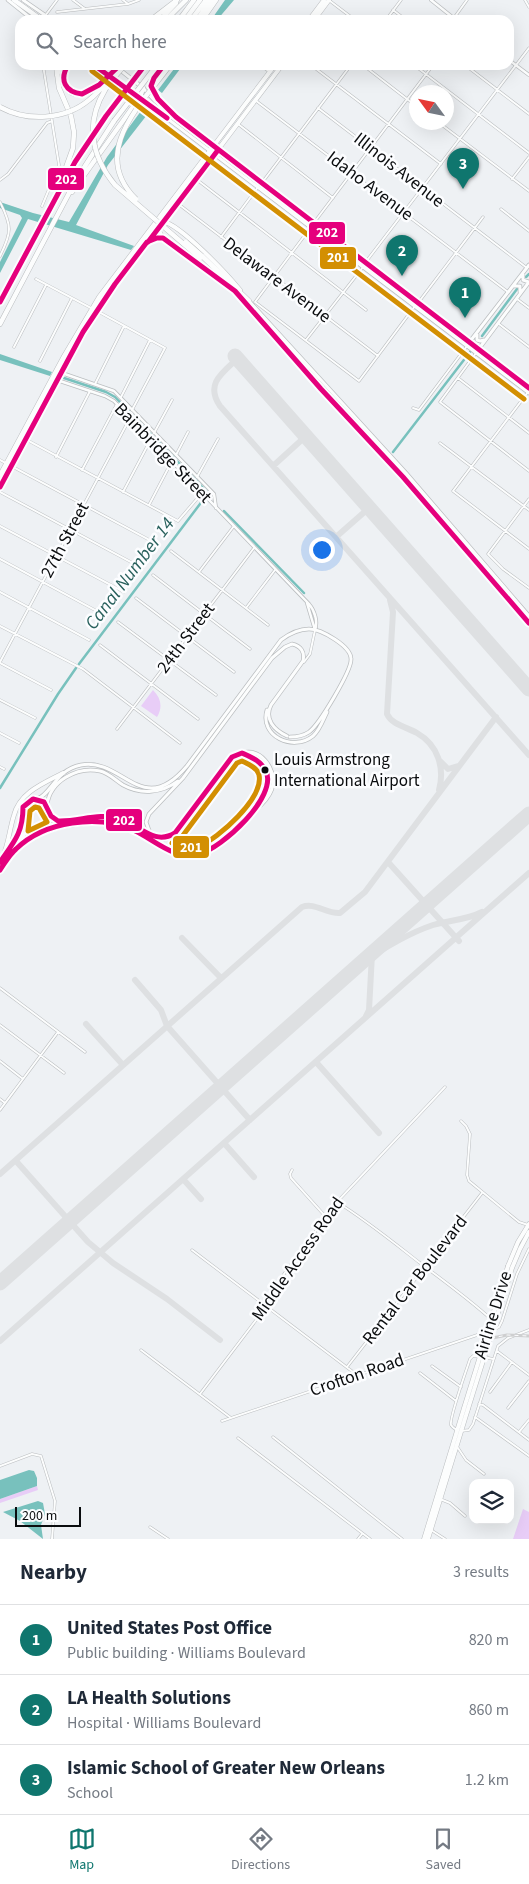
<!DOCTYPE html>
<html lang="en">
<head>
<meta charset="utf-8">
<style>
	:root { --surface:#fff; --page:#f2f2f3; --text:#1f2937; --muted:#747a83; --line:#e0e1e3; --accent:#0f766e }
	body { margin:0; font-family:"Source Sans 3",sans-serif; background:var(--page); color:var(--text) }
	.controls { position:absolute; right:15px; bottom:15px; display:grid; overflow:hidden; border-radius:10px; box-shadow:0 5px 20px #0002 }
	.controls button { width:45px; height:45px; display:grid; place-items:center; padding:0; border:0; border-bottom:1px solid var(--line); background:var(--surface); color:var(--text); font:25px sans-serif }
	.compass { position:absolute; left:409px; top:85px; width:45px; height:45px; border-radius:50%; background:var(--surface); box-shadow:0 5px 20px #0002; rotate:303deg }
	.scale { position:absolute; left:15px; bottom:12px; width:66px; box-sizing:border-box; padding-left:5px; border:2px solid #0a0c0e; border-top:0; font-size:14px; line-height:18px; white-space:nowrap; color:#0a0c0e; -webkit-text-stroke:4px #fcfdff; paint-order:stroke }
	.you { position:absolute; left:321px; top:549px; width:18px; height:18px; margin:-12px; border:4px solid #fff; border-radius:50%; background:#1a73e8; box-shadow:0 0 0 8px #1a73e833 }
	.badge { display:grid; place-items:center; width:32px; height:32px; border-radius:50%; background:var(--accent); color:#fff; font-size:16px; font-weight:700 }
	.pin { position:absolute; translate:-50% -41px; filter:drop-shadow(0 1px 2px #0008) }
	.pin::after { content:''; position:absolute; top:26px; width:18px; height:15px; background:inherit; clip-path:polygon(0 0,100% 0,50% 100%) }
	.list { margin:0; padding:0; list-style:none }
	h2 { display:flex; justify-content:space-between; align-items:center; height:65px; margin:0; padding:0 20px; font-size:21px }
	h2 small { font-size:16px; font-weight:400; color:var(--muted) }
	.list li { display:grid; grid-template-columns:32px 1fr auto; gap:15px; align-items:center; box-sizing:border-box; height:70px; padding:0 20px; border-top:1px solid var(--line) }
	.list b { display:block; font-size:19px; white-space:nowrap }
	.list p { margin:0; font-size:16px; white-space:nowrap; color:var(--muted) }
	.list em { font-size:16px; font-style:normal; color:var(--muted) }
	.icon { flex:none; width:28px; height:28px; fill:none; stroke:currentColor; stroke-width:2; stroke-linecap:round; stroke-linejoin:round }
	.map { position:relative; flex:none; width:529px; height:1539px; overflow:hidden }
	.search { position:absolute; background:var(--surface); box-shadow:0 5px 20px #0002; left:15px; right:15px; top:15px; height:55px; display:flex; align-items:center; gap:12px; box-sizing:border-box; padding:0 18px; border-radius:15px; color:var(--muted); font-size:19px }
	.sheet { height:275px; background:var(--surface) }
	nav { display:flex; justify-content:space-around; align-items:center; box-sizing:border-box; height:70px; border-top:1px solid var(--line); background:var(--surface); font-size:14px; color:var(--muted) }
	nav a { display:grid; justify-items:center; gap:2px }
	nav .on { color:var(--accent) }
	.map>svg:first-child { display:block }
	.green { fill:#e8cdf7 }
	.water { fill:#78c1bd }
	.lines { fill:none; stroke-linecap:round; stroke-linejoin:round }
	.canal { stroke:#78c1bd; stroke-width:2.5 }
	.taxiway { stroke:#dee0e2; stroke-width:6 }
	.runway { stroke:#dee0e2; stroke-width:15 }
	.minor-casing { stroke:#bbbec0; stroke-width:3 }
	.tertiary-casing { stroke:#bbbec0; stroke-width:4 }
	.secondary-casing { stroke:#bbbec0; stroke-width:4.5 }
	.primary-casing { stroke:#bbbec0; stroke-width:5 }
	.trunk-casing { stroke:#bbbec0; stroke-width:5 }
	.motorway-casing { stroke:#bbbec0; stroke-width:5.5 }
	.minor { stroke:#fcfdfd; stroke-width:2 }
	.tertiary { stroke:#fcfdfd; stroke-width:2.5 }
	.secondary { stroke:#fcfdfd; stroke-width:3 }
	.primary { stroke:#fcfdfd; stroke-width:4 }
	.trunk { stroke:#fcfdfd; stroke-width:4 }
	.motorway { stroke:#fcfdfd; stroke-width:4.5 }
	.rail-casing { stroke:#cecfd0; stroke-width:3 }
	.rail { stroke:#fcfdff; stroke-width:1; stroke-dasharray:4; stroke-linecap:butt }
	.trunk-bridge-casing { stroke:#bbbec0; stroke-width:5; stroke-linecap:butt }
	.motorway-bridge-casing { stroke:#bbbec0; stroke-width:5.5; stroke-linecap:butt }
	.trunk-bridge { stroke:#fcfdfd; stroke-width:4 }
	.motorway-bridge { stroke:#fcfdfd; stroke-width:4.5 }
	.bus-1-casing { stroke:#fcfdff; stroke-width:9 }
	.bus-2-casing { stroke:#fcfdff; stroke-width:9 }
	.bus-1 { stroke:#e5007d; stroke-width:5 }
	.bus-2 { stroke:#d38f02; stroke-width:5 }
	.bus-dot { fill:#0a0c0e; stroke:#fcfdff; stroke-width:2 }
	.labels { text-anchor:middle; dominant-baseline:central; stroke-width:5; stroke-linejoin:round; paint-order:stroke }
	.bus-label { font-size:17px; fill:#0a0c0e; stroke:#fcfdff; text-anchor:start }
	.street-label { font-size:18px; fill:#0a0c0e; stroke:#fcfdff }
	.water-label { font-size:19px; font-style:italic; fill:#29615d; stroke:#fcfdff }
	.line-badge { stroke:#fcfdff; stroke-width:2 }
	.badge-label { font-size:14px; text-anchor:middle; font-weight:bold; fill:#fff }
</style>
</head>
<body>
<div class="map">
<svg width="529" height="1539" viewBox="0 0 529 1539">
	<rect width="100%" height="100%" fill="#eef1f4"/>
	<path class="green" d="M153 690C161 698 163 707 157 717L141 706Z
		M37 1486 38 1490 0 1503V1499Z
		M523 1509 529 1512V1539H513Z"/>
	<path class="water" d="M225 0H234L217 20H211Z
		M177 65H183L162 93 158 90Z
		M144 107 150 111 108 165 76 225 134 246 131 250 28 219 0 273V262L22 218 20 215 0 208V202L33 213 69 222 107 157Z
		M0 354 52 372 50 376 0 360Z
		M29 1470 34 1471 37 1478V1486L0 1499V1480Z
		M38 1501 43 1503 45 1514 41 1525 43 1539 20 1521 3 1512Z"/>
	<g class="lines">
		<path class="canal" d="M526 277 529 274
			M482 336 517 289
			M61 377 106 392 115 397 211 496
			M393 452 470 352
			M224 511 304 593
			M79 664 203 500
			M0 788 58 694 76 668"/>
		<path class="taxiway" d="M237 359C222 373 205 384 220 406L529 755
			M273 466 306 436
			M336 537 369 508
			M390 600 393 612 387 714C392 725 407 727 417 733 438 745 445 768 439 790
			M440 761 448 769 458 766
			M388 862 459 941
			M182 938 221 978
			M358 966C382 949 406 934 433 925 449 920 467 920 482 912
			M135 980 161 1010 167 1026 250 1120
			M366 1016 369 1010 372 954
			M86 1024 123 1065
			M316 1062 379 1133
			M224 1143 254 1177
			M16 1161 88 1242 113 1263 167 1299 220 1340
			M0 1174 302 907C315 902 326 914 340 913L365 892 496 717
			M183 1179 201 1199
			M0 1341 529 873"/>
		<path class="runway" d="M235 356 529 689
			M0 1283 529 814"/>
		<g class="minor-casing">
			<path id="minor" d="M73 0 85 9
				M123 0 128 4
				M525 0 529 7
				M330 1 355 20
				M393 10 406 20
				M57 12 128 4 139 0
				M45 16 57 0
				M454 18 467 0
				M386 20 401 0
				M260 65 270 72
				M311 65 441 164
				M363 65 416 106
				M414 65 529 153
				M465 65 529 114
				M255 100 508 292
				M318 108 527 268
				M438 122 529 191
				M238 124 333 198
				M196 179 366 310
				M512 179 529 157
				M0 180 8 174 47 123 52 121
				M261 184 351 65
				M0 202C12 226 12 232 0 256
				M177 203 378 356
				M42 206 59 165 43 65
				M501 209 529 231
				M313 224 433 65
				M311 227 255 302 359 381 415 306
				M221 237 258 187
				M365 263 529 48
				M36 279 91 308
				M517 299 529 308
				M418 303 483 217
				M97 311 165 348 132 410
				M499 324 529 347
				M306 340 363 267
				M14 347 46 285
				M476 353 440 402 529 471
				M40 361 72 298
				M458 378 529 433
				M95 384 124 326
				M528 392 453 491 529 549
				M121 397 150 340
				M413 408 419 410 467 346
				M154 433 172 400
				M27 440 178 521 202 493
				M440 443 529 510
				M176 455 188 432
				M56 457 90 391
				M0 460 157 544
				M82 470 117 404
				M197 477 218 439
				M0 492 142 568
				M123 492 151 439
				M529 499 488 554 503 569 529 588
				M149 505 172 461
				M0 526 124 592
				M171 551 268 625
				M0 559 106 616
				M199 572 234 526
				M153 575 250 649
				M0 592 89 640
				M136 598 234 672
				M246 608 275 570
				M118 622 216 695
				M0 626 83 669 180 743
				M100 645 198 719
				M0 662 130 418
				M304 662 310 654 315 630
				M0 663 51 690
				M0 700 35 718
				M117 729 254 548
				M0 733 19 743
				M0 767 4 769
				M0 988 85 1052
				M0 1025 64 1073
				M0 1061 23 1079
				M0 1099 5 1103
				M0 1110 58 1032
				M461 1121 466 1126 470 1134 467 1175 469 1181 519 1222 528 1225
				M292 1170 290 1174 291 1178 325 1216
				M337 1202C366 1220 393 1242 420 1263 444 1281 469 1299 492 1320
				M192 1250 357 1375
				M493 1330 499 1327 502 1321 517 1274 529 1249
				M141 1350 231 1418
				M497 1351 529 1375
				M484 1357 493 1359
				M432 1366 461 1387
				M347 1367 482 1193
				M420 1373 456 1401
				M490 1392 512 1362
				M200 1394 269 1303 284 1274 337 1202 445 1087
				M479 1404 483 1405 529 1440
				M508 1408 529 1381
				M475 1417 529 1456
				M222 1421 486 1332
				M457 1430C455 1429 452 1427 451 1425 449 1419 467 1368 470 1359L473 1356H479
				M461 1431 469 1430 473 1424 498 1346 508 1338 529 1330
				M519 1432 529 1420
				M273 1437 402 1539
				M238 1438 370 1539
				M458 1448 466 1460 484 1474
				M0 1466 32 1454 41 1456 55 1501 52 1539
				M440 1499 450 1503 465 1516
				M150 1527 168 1539
				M431 1530 445 1539
				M358 1539 362 1534"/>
		</g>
		<g class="tertiary-casing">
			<path id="tertiary" d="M431 0 456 20
				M509 60 529 75
				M56 371 114 391 214 494 216 508
				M57 380 105 396 114 401 309 604C315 611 318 622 315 630
				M307 603 315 630"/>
		</g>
		<g class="secondary-casing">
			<path id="secondary" d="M8 0 33 20
				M23 0 52 20
				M119 69 143 88 155 101 165 109
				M105 71 136 94
				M143 100 529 393
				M174 116 529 388
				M523 275V280L529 282
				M514 286H520V292
				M235 291 321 389 403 477 529 623
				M249 301 406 473 529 616
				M477 334V340L480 341 484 340
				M468 344 529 265
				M478 350 529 282
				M267 710C259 736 293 752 313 736 320 730 323 720 327 712
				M242 753C261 748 274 767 273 784 272 793 267 799 261 805L257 806
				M37 799C51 795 55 770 81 765 123 757 142 820 187 766L281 640C289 634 299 629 309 629 321 629 351 646 351 659 352 670 319 725 309 732 303 736 297 737 290 737
				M47 805C50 781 77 766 100 771 109 773 115 780 123 785 141 795 162 793 178 781
				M44 824C51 824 59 826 66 826 85 824 100 819 119 825 147 833 161 854 192 855 217 856 274 800 267 774 264 762 252 758 242 753L232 757 177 831 165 839 158 838 131 823 120 819 99 817 61 822 55 819 49 813
				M150 833 146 822 149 814 183 778 272 658 285 647 292 644C301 646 305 652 303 661L271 705C264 719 274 730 287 736"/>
		</g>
		<g class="primary-casing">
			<path id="primary" d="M309 20 324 0
				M314 20 329 0
				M162 221C181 225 226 273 240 290
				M157 227 161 235 166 239 235 291
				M0 475 64 356 99 297 275 65
				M0 487 77 342 96 311 282 65
				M21 813a14 14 0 1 1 28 0a14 14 0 1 1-28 0Z
				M8 849 20 832 23 819
				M15 849 38 833 64 826
				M2 859C9 843 9 831 14 815 20 792 44 783 63 773
				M0 870 25 833 32 826"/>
		</g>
		<g class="trunk-casing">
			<path id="trunk" d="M508 1266 518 1242 529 1224
				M512 1268 520 1249 529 1232
				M424 1539 464 1408
				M428 1539 468 1409"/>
		</g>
		<g class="motorway-casing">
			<path id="motorway" d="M14 0 42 20
				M32 19 33 20
				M151 20 177 0
				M160 20 176 3
				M166 20 186 0
				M179 20 194 0
				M185 20 200 0
				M191 20 206 0
				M197 20 211 0
				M202 20 216 0
				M56 65 59 88 71 116 74 132 73 148 59 187
				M94 65 106 72
				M112 65 120 69
				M164 65C160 70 151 79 151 86 152 97 169 110 176 117
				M57 75 61 65
				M72 192 140 97 143 88
				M202 256 249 301
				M0 302 66 178 106 116
				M0 324 76 180 114 121"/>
		</g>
		<use href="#minor" class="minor"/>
		<use href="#tertiary" class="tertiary"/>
		<use href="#secondary" class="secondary"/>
		<use href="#primary" class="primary"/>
		<use href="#trunk" class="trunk"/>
		<use href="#motorway" class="motorway"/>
		<g class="rail-casing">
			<path id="rail" d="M483 1340 507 1335 529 1336"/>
		</g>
		<use href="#rail" class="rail"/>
		<g class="trunk-bridge-casing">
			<path id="trunk-bridge" d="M464 1408 508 1266
				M468 1409 512 1268"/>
		</g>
		<g class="motorway-bridge-casing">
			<path id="motorway-bridge" d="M68 65C58 77 65 98 83 94 92 92 100 85 106 79
				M125 65C118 73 110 81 105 90 85 123 91 156 115 185L200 258
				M0 107C27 122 65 120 89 100 102 90 110 77 120 65
				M106 116 145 65
				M114 121 157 65
				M136 199C89 153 141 104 170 65
				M186 242 202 256"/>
		</g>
		<use href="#trunk-bridge" class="trunk-bridge"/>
		<use href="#motorway-bridge" class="motorway-bridge"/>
		<g class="bus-1-casing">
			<path id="bus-1" d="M68 65C59 80 65 92 82 94L99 85 120 65
				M94 65 167 118
				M164 65 154 78 151 86 158 99 176 117 529 388
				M148 242 218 150
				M0 302 75 162 106 116 145 65
				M0 487 83 332 115 284 147 242 157 238H163L235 291 321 389 403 477 529 623
				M0 862C14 842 23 833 23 807L33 799 44 802 51 816 58 821C80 822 97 812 121 819 140 825 154 846 175 833L232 757 242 753C251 757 261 761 266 771 278 797 222 848 199 854 174 861 154 839 133 830 98 814 45 821 16 849 9 855 5 863 0 870"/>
		</g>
		<g class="bus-2-casing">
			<path id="bus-2" d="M92 71 524 399
				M242 761C248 764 258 768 259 775 264 798 218 839 199 846 190 849 181 847 172 843L181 838 237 763Z
				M35 807 39 808 47 822 28 831 30 811Z"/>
		</g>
		<use href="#bus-1" class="bus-1"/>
		<use href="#bus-2" class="bus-2"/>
	</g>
	<circle class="bus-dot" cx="265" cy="770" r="4.5"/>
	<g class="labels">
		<g class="bus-label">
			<text x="274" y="760">Louis Armstrong<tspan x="274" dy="21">International Airport</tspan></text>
		</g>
		<g class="street-label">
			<text transform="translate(399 170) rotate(38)">Illinois Avenue</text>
			<text transform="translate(370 186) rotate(37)">Idaho Avenue</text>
			<text transform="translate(277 280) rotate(37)">Delaware Avenue</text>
			<text transform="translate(163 453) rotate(46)">Bainbridge Street</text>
			<text transform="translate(65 540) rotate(-62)">27th Street</text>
			<text transform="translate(186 638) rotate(-53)">24th Street</text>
			<text transform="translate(298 1259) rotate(-55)">Middle Access Road</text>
			<text transform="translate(415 1280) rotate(-52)">Rental Car Boulevard</text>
			<text transform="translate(493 1315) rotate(-73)">Airline Drive</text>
			<text transform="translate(357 1375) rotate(-19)">Crofton Road</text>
		</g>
		<g class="water-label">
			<text transform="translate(130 574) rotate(-53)">Canal Number 14</text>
		</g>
	</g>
	<g class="line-badge">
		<rect x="47" y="167" width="38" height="24" rx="5" fill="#e5007d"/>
		<rect x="308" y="221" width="38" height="24" rx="5" fill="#e5007d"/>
		<rect x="319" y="246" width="38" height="24" rx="5" fill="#d38f02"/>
		<rect x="105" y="808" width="38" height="24" rx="5" fill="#e5007d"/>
		<rect x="172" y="835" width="38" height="24" rx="5" fill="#d38f02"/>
	</g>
	<g class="badge-label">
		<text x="66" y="184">202</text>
		<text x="327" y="237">202</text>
		<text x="338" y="262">201</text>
		<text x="124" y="825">202</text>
		<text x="191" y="852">201</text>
	</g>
</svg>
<div class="controls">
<button><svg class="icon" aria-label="layers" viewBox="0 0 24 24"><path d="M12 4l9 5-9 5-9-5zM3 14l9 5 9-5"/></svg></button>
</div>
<svg class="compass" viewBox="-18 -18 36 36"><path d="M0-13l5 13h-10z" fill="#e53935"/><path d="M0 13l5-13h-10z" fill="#747a83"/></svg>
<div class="scale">200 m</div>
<div class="you"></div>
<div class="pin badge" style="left:465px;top:318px">1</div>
<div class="pin badge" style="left:402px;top:276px">2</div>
<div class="pin badge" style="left:463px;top:189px">3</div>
<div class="search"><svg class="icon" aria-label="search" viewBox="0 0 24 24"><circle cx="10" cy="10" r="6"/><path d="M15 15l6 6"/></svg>Search here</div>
</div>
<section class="sheet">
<h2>Nearby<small>3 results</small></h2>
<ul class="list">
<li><span class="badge">1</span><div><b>United States Post Office</b><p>Public building · Williams Boulevard</p></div><em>820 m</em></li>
<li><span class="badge">2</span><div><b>LA Health Solutions</b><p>Hospital · Williams Boulevard</p></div><em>860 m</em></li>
<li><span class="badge">3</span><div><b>Islamic School of Greater New Orleans</b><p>School</p></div><em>1.2 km</em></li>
</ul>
</section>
<nav>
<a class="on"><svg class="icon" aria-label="map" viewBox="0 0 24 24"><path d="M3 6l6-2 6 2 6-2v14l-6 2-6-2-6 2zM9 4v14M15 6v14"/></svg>Map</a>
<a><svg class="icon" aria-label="directions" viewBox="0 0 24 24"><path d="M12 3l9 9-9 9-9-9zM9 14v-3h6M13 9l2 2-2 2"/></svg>Directions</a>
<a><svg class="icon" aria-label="saved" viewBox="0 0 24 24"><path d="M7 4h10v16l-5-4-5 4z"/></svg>Saved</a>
</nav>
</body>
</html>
